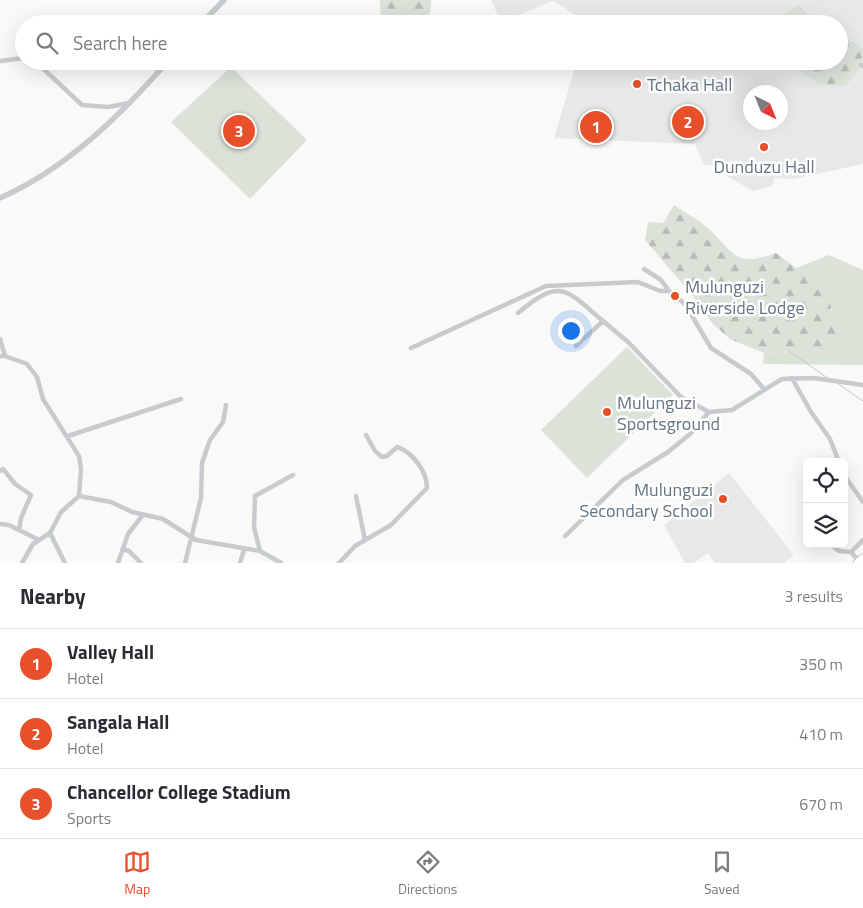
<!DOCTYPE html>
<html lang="en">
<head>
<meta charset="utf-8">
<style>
	:root { --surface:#fff; --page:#f2f2f3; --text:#2b2b33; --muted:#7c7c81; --line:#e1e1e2; --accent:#e7502a }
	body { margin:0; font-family:"Titillium Web",sans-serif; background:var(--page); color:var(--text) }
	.controls { position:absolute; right:15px; bottom:15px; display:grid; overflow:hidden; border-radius:8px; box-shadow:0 5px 20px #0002 }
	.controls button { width:45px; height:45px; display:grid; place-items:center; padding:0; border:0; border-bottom:1px solid var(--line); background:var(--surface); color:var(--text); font:25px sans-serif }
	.compass { position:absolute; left:743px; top:85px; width:45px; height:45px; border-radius:50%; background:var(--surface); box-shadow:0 5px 20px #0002; rotate:137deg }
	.you { position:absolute; left:570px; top:330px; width:18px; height:18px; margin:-12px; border:4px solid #fff; border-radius:50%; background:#1a73e8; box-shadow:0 0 0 8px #1a73e833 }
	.badge { display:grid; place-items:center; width:32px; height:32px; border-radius:50%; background:var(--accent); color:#fff; font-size:16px; font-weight:700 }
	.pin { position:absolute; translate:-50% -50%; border:2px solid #fff; box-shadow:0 1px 5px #0006 }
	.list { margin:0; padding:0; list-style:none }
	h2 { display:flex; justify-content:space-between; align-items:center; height:65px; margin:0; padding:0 20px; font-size:21px }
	h2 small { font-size:16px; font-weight:400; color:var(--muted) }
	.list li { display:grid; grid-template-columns:32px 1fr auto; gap:15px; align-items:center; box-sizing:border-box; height:70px; padding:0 20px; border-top:1px solid var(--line) }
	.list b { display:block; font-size:19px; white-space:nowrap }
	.list p { margin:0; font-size:16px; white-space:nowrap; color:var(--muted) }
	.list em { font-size:16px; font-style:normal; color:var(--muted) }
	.icon { flex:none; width:28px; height:28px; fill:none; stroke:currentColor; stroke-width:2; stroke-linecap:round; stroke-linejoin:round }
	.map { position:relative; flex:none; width:863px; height:563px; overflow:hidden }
	.search { position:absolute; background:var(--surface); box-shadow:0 5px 20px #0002; left:15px; right:15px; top:15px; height:55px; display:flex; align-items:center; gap:12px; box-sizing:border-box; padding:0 18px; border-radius:28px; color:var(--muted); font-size:19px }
	.sheet { height:275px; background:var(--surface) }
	nav { display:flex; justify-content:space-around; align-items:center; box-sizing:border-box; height:70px; border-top:1px solid var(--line); background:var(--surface); font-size:14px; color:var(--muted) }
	nav a { display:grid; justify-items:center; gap:2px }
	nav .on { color:var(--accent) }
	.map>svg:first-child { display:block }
	.built { fill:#e7e8e8; fill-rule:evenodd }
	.forest { fill:url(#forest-firs) }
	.pitch { fill:#dbe2d8 }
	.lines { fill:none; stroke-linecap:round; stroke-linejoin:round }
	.stream { stroke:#bdc9cd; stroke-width:1 }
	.trunk-casing { stroke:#babdc0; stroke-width:9 }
	.minor { stroke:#c7cbce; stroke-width:4.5 }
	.tertiary { stroke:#c7cbce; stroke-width:5.5 }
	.trunk { stroke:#fff; stroke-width:7 }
	.poi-dot { fill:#e7502a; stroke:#fff; stroke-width:2 }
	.labels { text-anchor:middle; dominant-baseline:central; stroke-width:5; stroke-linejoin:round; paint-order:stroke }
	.poi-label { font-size:18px; fill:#647683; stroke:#fff; text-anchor:start }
</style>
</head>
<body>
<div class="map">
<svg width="863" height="563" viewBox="0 0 863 563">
	<defs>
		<pattern id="forest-firs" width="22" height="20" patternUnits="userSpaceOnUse" patternTransform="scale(1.25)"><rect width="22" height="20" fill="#dbe2d8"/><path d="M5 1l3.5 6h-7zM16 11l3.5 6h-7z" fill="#b5bcb5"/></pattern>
	</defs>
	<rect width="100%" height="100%" fill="#f9f9f7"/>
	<path class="built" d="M491 0H863V164L794 179 774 178 773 186 753 191 728 177 720 165H704L695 144 554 138 577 61H839V24H582V19L553 1 501 22ZM750 92H780V122H750Z
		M729 473 794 555 784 563H715L708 553 693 563H685L664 525Z"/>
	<path class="forest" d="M380 0H431L430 13 424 24H381Z
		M798 5 816 24H774L775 21Z
		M839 33 863 49C863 62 855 78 844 86L820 84 782 61H839Z
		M674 205C685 213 700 220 710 230 736 256 736 267 776 253L796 268 827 286 836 333V352L812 350 764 353 730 339 713 324 703 308 645 240 648 222 663 223Z"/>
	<path class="pitch" d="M231 67 307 140 250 199 171 122Z
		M829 255 863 270V365L763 364 764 353 812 350 836 352V333L827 286 796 268Z
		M627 347 673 395 587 478 541 430Z"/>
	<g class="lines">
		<path class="stream" d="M789 351 829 379
			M837 383 863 401"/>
		<g class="trunk-casing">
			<path id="trunk" d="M857 563 863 558"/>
		</g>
		<path class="minor" d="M0 61 24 58
			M35 61 82 105 108 107 130 103
			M861 65 863 66
			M644 269 661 280 669 291
			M518 313C561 277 565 289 603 321
			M0 339 5 356
			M576 346 603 321 628 342 681 397 709 412 732 410 782 379 814 378 863 385
			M411 348 546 286 638 282 660 291H669L685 304 711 348 751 374 764 389
			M0 356H5L27 364 37 377 43 399 79 456 81 469 79 496
			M792 378 811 412 830 439 839 462
			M68 436 181 399
			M0 471 3 469 15 484 31 495 21 518 19 530
			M844 475 863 502
			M356 496 365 540
			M807 497V517
			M0 524 9 525 39 540
			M50 533 65 563
			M565 536 623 480 668 452 690 434 709 412
			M830 544 839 551 851 552
			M123 549 129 551 141 563
			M260 551 254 527 255 496 293 475
			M859 561 851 552 863 540
			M22 563 33 544 50 533 61 512 79 496 111 502 132 512 163 519 196 540 260 551 281 563
			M118 563 128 534 142 516
			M185 563 201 498 202 463 210 440 223 422 226 405
			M240 563 244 550
			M339 563 355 546 391 525 427 488C427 472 413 452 397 447L387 456 382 457 375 451 366 435"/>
		<path class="tertiary" d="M201 24 224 0
			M0 198C66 169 121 115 168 61"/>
		<use href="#trunk" class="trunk"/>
	</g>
	<g class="poi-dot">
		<circle cx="637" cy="84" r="5"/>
		<circle cx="764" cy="147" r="5"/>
		<circle cx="675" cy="296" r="5"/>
		<circle cx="607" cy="412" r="5"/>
		<circle cx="723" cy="499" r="5"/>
	</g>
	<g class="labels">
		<g class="poi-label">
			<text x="647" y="84">Tchaka Hall</text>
			<text x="764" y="166" text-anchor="middle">Dunduzu Hall</text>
			<text x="685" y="286">Mulunguzi<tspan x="685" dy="21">Riverside Lodge</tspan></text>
			<text x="617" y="402">Mulunguzi<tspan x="617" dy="21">Sportsground</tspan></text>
			<text x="713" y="489" text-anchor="end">Mulunguzi<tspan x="713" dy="21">Secondary School</tspan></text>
		</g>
	</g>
</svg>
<div class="controls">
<button><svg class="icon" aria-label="locate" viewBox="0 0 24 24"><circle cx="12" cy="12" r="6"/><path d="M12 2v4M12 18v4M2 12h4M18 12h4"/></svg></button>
<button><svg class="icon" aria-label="layers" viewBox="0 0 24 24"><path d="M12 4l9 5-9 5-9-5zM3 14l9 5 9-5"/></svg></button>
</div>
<svg class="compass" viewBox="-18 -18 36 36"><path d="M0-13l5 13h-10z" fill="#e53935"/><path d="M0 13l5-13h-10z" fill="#7c7c81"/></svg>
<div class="you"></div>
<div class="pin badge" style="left:596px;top:127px">1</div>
<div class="pin badge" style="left:688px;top:122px">2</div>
<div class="pin badge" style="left:239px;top:131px">3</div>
<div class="search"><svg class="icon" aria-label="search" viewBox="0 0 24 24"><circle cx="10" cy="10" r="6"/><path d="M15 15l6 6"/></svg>Search here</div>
</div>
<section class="sheet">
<h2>Nearby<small>3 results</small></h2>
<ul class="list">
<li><span class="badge">1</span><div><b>Valley Hall</b><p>Hotel</p></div><em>350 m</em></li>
<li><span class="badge">2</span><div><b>Sangala Hall</b><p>Hotel</p></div><em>410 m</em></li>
<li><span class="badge">3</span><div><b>Chancellor College Stadium</b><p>Sports</p></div><em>670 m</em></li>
</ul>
</section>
<nav>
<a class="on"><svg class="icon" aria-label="map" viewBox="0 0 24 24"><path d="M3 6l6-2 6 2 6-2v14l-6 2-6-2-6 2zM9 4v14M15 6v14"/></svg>Map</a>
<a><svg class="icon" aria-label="directions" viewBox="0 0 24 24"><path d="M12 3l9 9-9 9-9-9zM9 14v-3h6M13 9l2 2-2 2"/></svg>Directions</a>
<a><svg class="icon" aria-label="saved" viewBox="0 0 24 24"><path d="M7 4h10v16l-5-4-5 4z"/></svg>Saved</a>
</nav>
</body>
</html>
